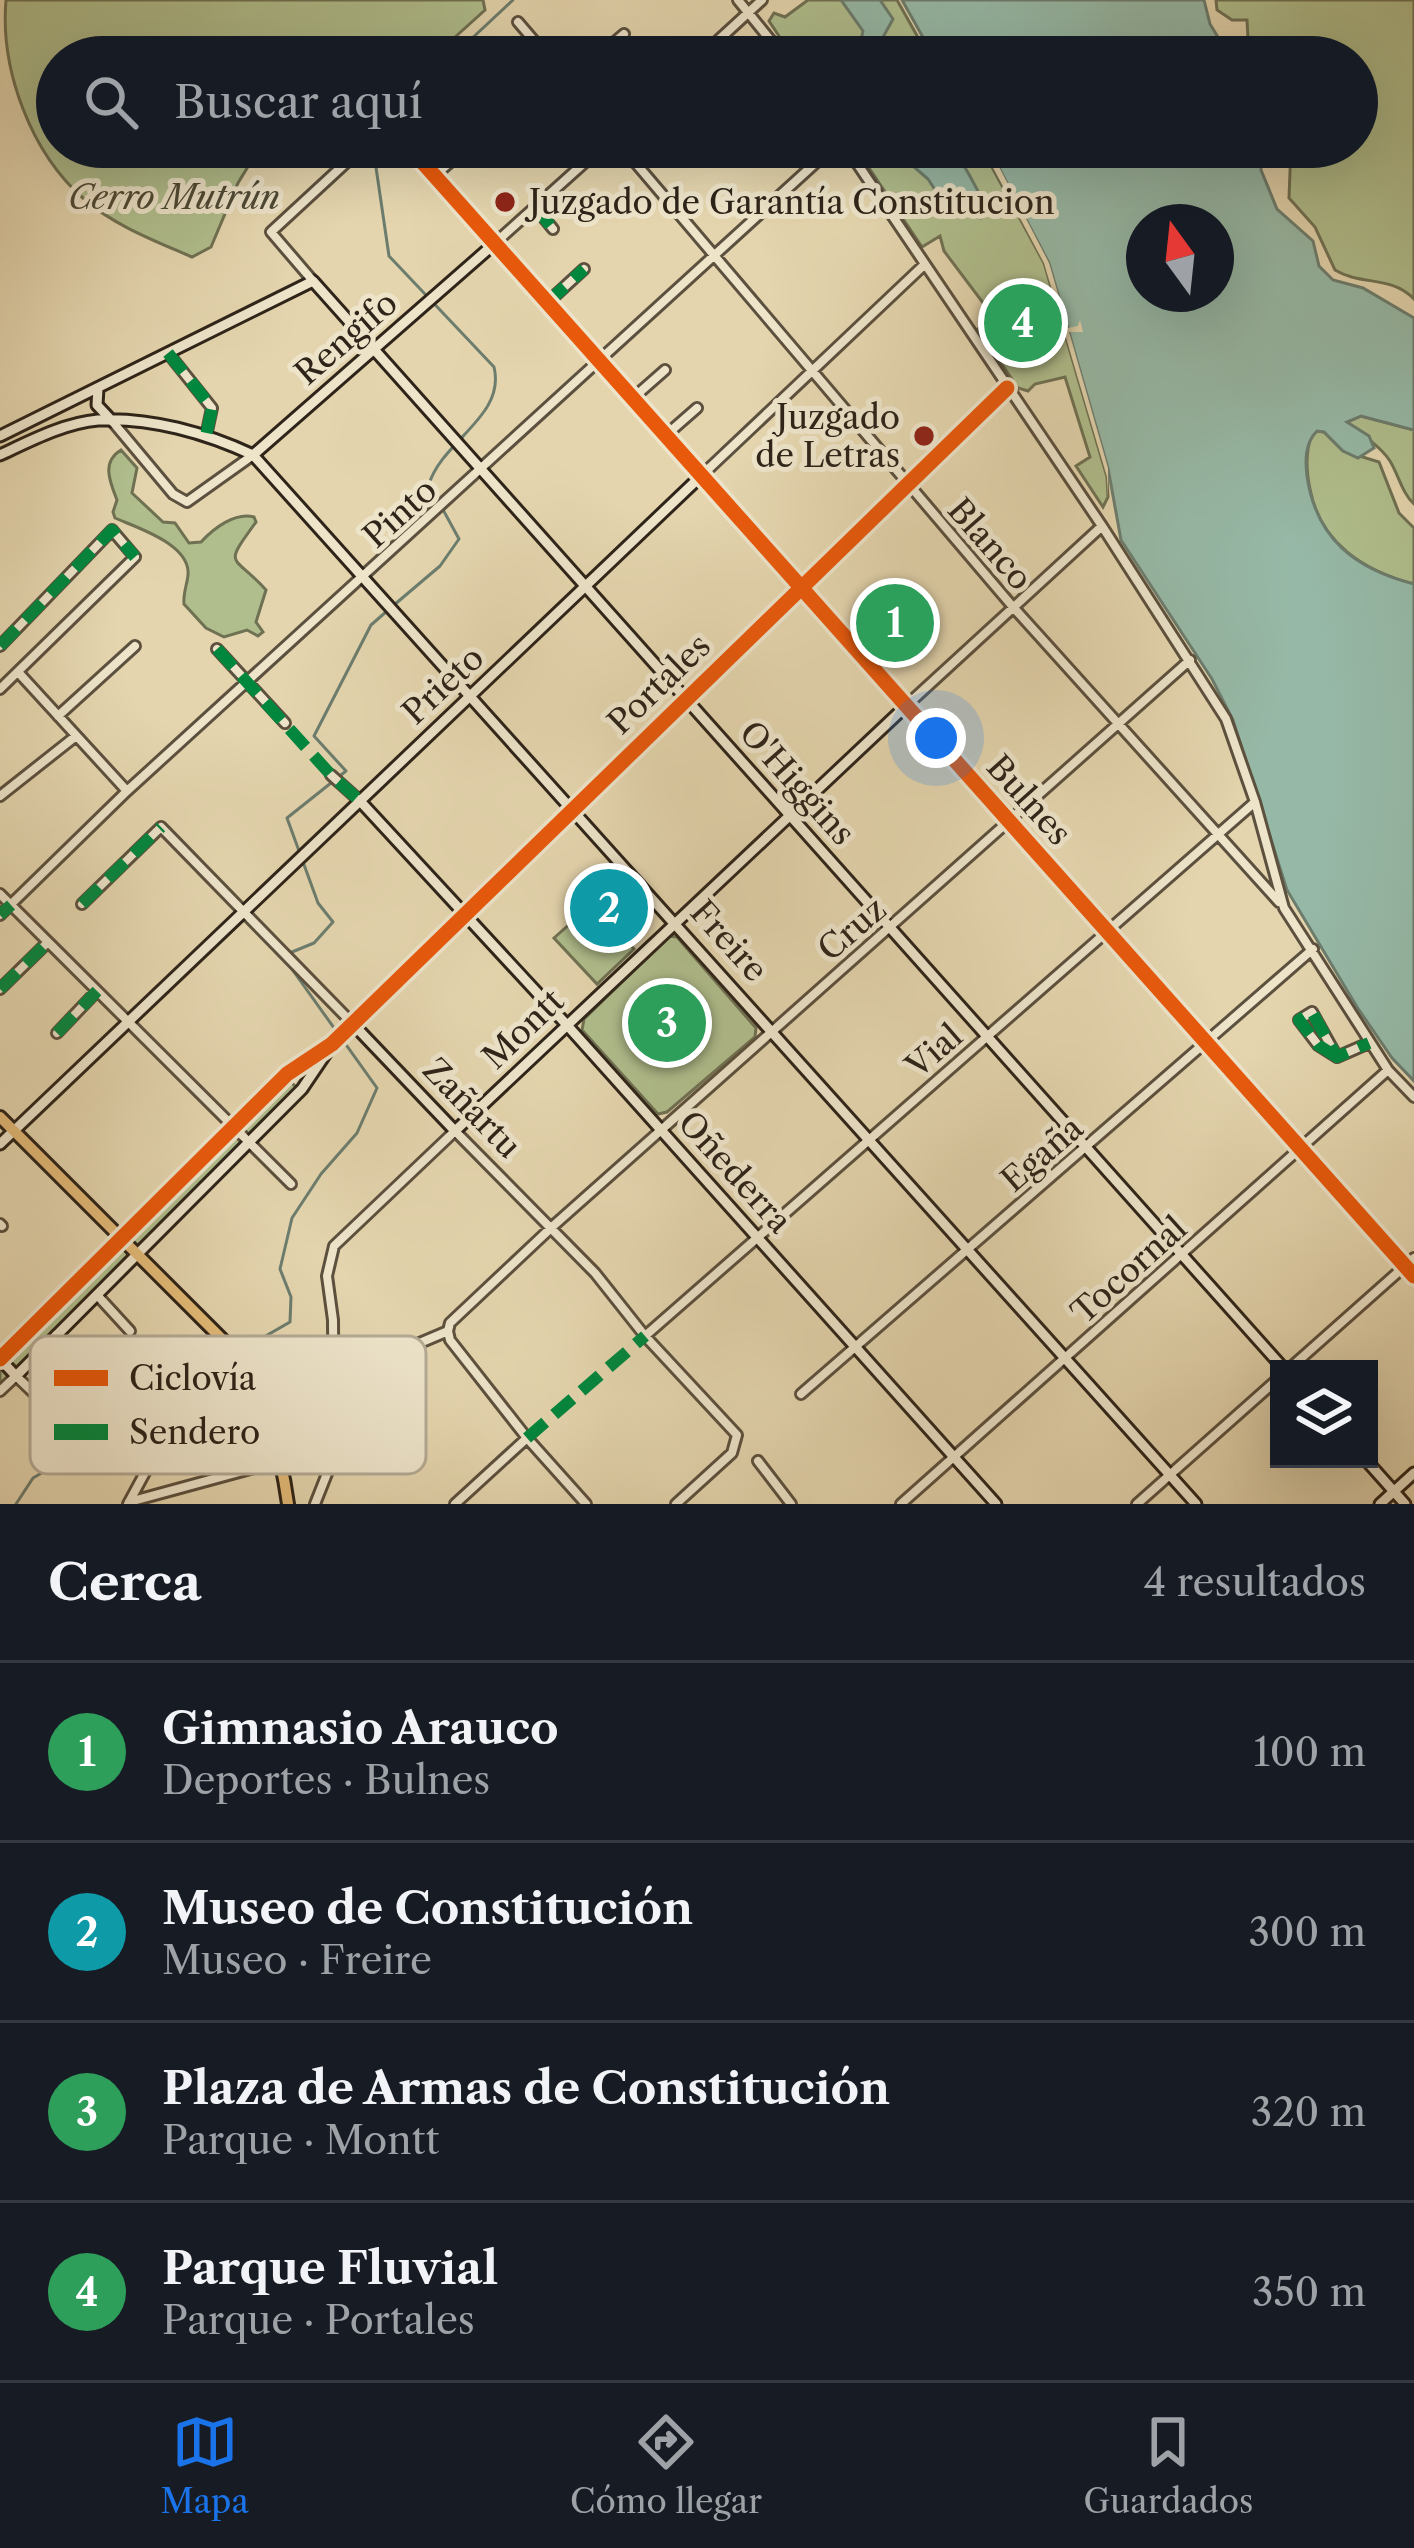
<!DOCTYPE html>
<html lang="es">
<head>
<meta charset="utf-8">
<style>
	:root { --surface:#171b24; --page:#20242c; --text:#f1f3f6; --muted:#9ea1a6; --line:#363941; --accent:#1a73e8 }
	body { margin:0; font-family:"Libre Caslon Text",serif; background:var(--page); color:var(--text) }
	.controls { position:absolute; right:36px; bottom:36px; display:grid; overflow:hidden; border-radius:0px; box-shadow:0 12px 48px #0002 }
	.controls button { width:108px; height:108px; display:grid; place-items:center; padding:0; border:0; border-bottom:3px solid var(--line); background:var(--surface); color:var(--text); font:60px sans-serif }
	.compass { position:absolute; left:1126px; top:204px; width:108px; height:108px; border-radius:50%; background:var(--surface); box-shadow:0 12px 48px #0002; rotate:345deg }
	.you { position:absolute; left:936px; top:738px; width:42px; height:42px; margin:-30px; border:9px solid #fff; border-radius:50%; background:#1a73e8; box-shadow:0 0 0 18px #1a73e833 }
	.badge { display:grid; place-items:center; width:78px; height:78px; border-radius:50%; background:var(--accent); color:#fff; font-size:39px; font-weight:700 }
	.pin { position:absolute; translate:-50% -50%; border:6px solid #fff; box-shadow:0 3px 12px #0006 }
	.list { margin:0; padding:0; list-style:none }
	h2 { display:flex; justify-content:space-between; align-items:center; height:156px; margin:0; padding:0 48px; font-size:51px }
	h2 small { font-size:39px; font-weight:400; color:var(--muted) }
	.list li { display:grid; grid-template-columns:78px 1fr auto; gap:36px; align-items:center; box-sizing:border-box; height:180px; padding:0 48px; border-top:3px solid var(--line) }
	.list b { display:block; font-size:45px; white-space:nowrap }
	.list p { margin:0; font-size:39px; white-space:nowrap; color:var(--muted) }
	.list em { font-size:39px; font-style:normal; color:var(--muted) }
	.icon { flex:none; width:66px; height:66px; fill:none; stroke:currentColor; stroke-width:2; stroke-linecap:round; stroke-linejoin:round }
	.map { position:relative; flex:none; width:1414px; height:1504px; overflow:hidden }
	.search { position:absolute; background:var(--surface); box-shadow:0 12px 48px #0002; left:36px; right:36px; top:36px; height:132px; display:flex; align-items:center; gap:30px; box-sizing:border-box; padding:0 42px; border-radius:66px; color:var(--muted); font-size:45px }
	.sheet { height:876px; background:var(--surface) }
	nav { display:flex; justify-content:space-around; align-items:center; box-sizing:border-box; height:168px; border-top:3px solid var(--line); background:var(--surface); font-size:33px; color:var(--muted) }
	nav a { display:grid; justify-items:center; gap:6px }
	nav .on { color:var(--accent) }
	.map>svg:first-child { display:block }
	.green { fill:#b0be8d; stroke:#6f7153; stroke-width:3 }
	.water { fill:#96b9a7; stroke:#6c7d6e; stroke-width:3; fill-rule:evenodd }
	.pier { fill:#e4d5ae }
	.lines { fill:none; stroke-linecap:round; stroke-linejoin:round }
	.stream { stroke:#6c7d6e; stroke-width:3 }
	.street-casing { stroke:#5c503e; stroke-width:14 }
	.secondary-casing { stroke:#2e2419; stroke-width:15 }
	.primary-casing { stroke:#2e2419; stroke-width:16 }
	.street { stroke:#ede4ca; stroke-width:8 }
	.secondary { stroke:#ede4ca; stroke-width:9 }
	.primary { stroke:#e2ba77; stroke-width:10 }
	.quiet { stroke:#00873e; stroke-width:12; stroke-dasharray:24 12; stroke-linecap:butt }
	.cycleway-casing { stroke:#ede4ca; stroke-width:22 }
	.cycleway { stroke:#e8590c; stroke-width:15 }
	.poi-dot { fill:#8f2418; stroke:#ede4ca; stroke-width:4.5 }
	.labels { text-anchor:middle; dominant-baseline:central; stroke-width:10; stroke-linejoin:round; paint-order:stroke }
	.park-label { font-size:33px; font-style:italic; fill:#4e4a36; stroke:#ede4ca }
	.poi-label { font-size:33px; fill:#2e2419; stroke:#ede4ca; text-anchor:start }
	.street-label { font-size:33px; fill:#2e2419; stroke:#ede4ca }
	.key { fill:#ede4ca; stroke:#b4aa95; stroke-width:3 }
	.key-label { font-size:33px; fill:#2e2419 }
</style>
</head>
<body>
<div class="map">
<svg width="1414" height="1504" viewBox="0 0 1414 1504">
	<rect width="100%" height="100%" fill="#e4d5ae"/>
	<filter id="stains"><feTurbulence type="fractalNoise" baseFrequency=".00167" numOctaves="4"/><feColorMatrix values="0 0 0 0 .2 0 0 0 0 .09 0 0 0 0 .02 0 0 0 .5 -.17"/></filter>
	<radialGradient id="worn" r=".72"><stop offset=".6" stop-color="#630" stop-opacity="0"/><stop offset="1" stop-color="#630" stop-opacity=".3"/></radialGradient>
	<path class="green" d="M6 0H483L485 10 443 48 440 57H57V147H260L238 183 211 247 192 257C155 241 115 226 84 199 31 153 0 70 6 0Z
		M808 0H897L929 57H793L769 21 774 13 785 17Z
		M1216 0H1414V299C1391 275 1361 286 1335 270L1315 227 1289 198 1291 147H1357V57H1249L1247 20H1232L1217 10Z
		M855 147H981L1044 263 1107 477 1108 497 1103 507 1076 466 1090 457 1065 377 1035 384 1028 391 1018 388 978 329 993 316 944 251 940 236 922 247Z
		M1361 416 1414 430V504C1402 493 1399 476 1390 461 1382 448 1359 431 1345 423Z
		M1317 431 1324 432 1343 451 1379 462 1399 513 1414 528V584C1364 571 1320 543 1310 489 1306 470 1305 452 1312 434Z
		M121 450 137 468 132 493 163 522 175 523 189 543 201 542C214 528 235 512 254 517L256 522C222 569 233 553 266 590L256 622 263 632 258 636 247 630 224 637 206 628 184 604C183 593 187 585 188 575 191 544 135 527 115 518L113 512 117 500C110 482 101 462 121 450Z
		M592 904 634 949 597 984 554 938Z
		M669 936 677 937 756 1028 755 1037 667 1112 658 1114 582 1030 584 1019Z
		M288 1079 297 1088 0 1386V1369Z"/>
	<path class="water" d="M841 0H880L893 19 882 39 888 51 900 57H859L853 45 861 40 863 31Z
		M902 0H1204L1210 24 1230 57H934Z
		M891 147H948C969 167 974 187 988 209L981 218 948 210 928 179Z
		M988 147H1262L1261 170 1277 209 1313 241 1319 266 1333 280 1363 288 1414 318V430L1361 416 1347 422 1369 436 1374 448 1358 458 1343 451 1324 432 1317 431C1305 443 1305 460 1307 476 1316 539 1355 569 1414 584V1081L1392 1058 1357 1007 1287 890 1233 720 1212 679 1121 540 1108 468 1049 263ZM1144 222H1216V294H1144Z"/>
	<path class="pier" d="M982 147H988L997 163 1049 263 1068 328 1078 326 1080 320 1083 332H1069L1108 468V497L1107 477 1044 263Z"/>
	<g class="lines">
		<path class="stream" d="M452 57 513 0
			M373 147 389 256 494 367C506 416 443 440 429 484L459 539 440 566 394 605
			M291 956 292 952 314 943 333 922 318 903 287 818 346 771 314 736 371 625 387 611
			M238 1352 290 1322 291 1297 280 1269 292 1218 321 1174 357 1133 377 1088 289 965
			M16 1504 33 1478 123 1426 230 1357"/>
		<g class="street-casing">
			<path id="street" d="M738 0 784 57
				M518 22 548 57
				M597 57 624 34
				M700 57 762 0
				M409 147 494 244 602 147
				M622 147 1013 607 1279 902
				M846 147 1102 526 1226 719 1255 802 1284 908 1388 1070 1414 1097
				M434 176 468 147
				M535 207 553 229
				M313 281 271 232 350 159
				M547 303 584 269
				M168 353 212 408 206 436
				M632 399 665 370
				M112 421 173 494 187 502 253 455
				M665 436 697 408
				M701 476 924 265
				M799 587 1007 388
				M0 646 112 530 135 557 0 689
				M217 649 285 723
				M18 672 127 791
				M906 706 1102 526
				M58 716 135 646
				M331 775 360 801
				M0 796 76 736
				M0 894 291 1184
				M82 904 161 827 353 1024
				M0 915 127 791 833 147
				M0 989 48 942
				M57 1033 97 991
				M1337 1057 1318 1045 1299 1020 1312 1012 1337 1057 1369 1043
				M0 1224 2 1226
				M97 1295 130 1331
				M448 1331 450 1340 527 1438 586 1504
				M56 1335 91 1372
				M645 1336 1255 802
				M1289 1369 1414 1258
				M386 1372 415 1345 448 1331 450 1323 552 1227 1190 660
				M0 1391 16 1376 61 1419
				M801 1394 1313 949
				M758 1461 791 1504
				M129 1502 265 1465
				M128 1504 174 1419 187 1411 256 1390
				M315 1504 334 1456 333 1320 327 1276 334 1246 455 1131 595 1273 645 1336 737 1435 732 1453 676 1504
				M455 1504 527 1438
				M901 1504 1388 1070
				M1137 1504 1279 1378"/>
		</g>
		<g class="secondary-casing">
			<path id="secondary" d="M98 388 97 405 112 421
				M0 436 313 281 1284 1369
				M0 455C30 441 64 423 98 420 150 417 206 433 253 455L1196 1504
				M253 455 494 244 1414 1276
				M360 801 566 1024 996 1504
				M353 1024 455 1131 906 706
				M0 1144 701 476
				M0 1359 287 1074 332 1044 799 587
				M0 1359 16 1376 302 1089 329 1049
				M1365 1459 1405 1504
				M1380 1504 1414 1473"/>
		</g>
		<g class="primary-casing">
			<path id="primary" d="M0 1117 231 1348C265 1397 280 1446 288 1504"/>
		</g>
		<use href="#street" class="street"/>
		<use href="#secondary" class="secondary"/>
		<use href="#primary" class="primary"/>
		<path class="quiet" d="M597 57 624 34
			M535 207 553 229
			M547 303 584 269
			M168 353 212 408 206 436
			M0 646 112 530 135 557
			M217 649 331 775 360 801
			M82 904 161 827
			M0 915 11 905
			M0 989 48 942
			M57 1033 97 991
			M1337 1057 1318 1045 1299 1020 1312 1012 1337 1057 1369 1043
			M527 1438 645 1336"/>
		<g class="cycleway-casing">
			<path id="cycleway" d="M409 147 1414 1276
				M0 1359 287 1074 332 1044 1007 388"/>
		</g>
		<use href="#cycleway" class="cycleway"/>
	</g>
	<g class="poi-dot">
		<circle cx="505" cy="202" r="12"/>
		<circle cx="924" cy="436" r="12"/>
	</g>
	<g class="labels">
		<g class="park-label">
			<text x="174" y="197">Cerro Mutrún</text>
		</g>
		<g class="poi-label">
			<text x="529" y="202">Juzgado de Garantía Constitucion</text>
			<text x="900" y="417" text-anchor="end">Juzgado<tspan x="900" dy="38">de Letras</tspan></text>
		</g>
		<g class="street-label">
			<text transform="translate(346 338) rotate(-41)">Rengifo</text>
			<text transform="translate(400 513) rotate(-42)">Pinto</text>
			<text transform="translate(990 544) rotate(49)">Blanco</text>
			<text transform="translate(659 684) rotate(-44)">Portales</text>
			<text transform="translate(443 685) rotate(-43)">Prieto</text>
			<text transform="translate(797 783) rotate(48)">O'Higgins</text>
			<text transform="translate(1029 800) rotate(48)">Bulnes</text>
			<text transform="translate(852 929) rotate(-41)">Cruz</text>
			<text transform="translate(729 941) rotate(48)">Freire</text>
			<text transform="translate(523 1029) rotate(-44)">Montt</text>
			<text transform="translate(934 1051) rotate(-41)">Vial</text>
			<text transform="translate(472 1108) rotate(46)">Zañartu</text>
			<text transform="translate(1042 1154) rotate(-41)">Egaña</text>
			<text transform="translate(735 1172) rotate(48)">Oñederra</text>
			<text transform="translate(1129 1270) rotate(-42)">Tocornal</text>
		</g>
	</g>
	<rect x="30" y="1336" width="396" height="138" rx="18" class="key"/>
	<rect x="54" y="1370" width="54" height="16" fill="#e8590c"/>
	<rect x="54" y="1424" width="54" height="16" fill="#00873e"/>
	<g class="key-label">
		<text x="129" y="1390">Ciclovía</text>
		<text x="129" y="1444">Sendero</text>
	</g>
	<rect width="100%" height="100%" filter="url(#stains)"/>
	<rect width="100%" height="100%" fill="url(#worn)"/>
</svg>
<div class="controls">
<button><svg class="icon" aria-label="layers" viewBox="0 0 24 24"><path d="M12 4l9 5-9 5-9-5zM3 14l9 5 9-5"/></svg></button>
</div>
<svg class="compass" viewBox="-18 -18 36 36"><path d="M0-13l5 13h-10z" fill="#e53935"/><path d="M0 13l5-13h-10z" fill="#9ea1a6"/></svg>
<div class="you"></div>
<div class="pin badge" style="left:895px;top:623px;background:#2e9e5b">1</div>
<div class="pin badge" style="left:609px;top:908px;background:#0f9aa8">2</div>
<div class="pin badge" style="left:667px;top:1023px;background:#2e9e5b">3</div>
<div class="pin badge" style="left:1023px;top:323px;background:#2e9e5b">4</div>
<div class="search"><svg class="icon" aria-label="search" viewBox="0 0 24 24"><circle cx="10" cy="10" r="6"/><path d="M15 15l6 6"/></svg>Buscar aquí</div>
</div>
<section class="sheet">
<h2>Cerca<small>4 resultados</small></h2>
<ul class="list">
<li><span class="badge" style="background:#2e9e5b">1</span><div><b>Gimnasio Arauco</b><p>Deportes · Bulnes</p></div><em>100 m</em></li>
<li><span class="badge" style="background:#0f9aa8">2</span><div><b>Museo de Constitución</b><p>Museo · Freire</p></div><em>300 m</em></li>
<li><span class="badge" style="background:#2e9e5b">3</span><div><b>Plaza de Armas de Constitución</b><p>Parque · Montt</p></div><em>320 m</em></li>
<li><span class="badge" style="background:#2e9e5b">4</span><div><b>Parque Fluvial</b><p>Parque · Portales</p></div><em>350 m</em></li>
</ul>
</section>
<nav>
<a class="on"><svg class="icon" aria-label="map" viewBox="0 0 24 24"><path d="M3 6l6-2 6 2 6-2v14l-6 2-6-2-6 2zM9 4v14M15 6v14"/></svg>Mapa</a>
<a><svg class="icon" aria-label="directions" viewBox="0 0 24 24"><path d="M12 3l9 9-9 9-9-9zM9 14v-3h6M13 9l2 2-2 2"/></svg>Cómo llegar</a>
<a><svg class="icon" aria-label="saved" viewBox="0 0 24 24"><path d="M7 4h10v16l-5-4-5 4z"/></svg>Guardados</a>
</nav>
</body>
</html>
